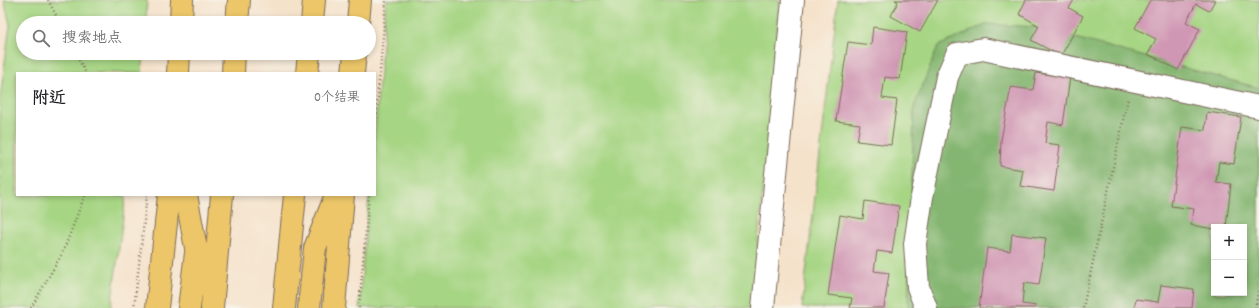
<!DOCTYPE html>
<html lang="zh">
<head>
<meta charset="utf-8">
<style>
	:root { --surface:#fff; --page:#f2f2f2; --text:#202124; --muted:#757577; --line:#e0e0e0 }
	body { margin:0; font-family:Dekko,"LXGW WenKai TC",sans-serif; background:var(--page); color:var(--text) }
	.controls { position:absolute; right:12px; bottom:12px; display:grid; overflow:hidden; border-radius:0px; box-shadow:0 2px 6px #0003 }
	.controls button { width:36px; height:36px; display:grid; place-items:center; padding:0; border:0; border-bottom:1px solid var(--line); background:var(--surface); color:var(--text); font:20px sans-serif }
	.list { margin:0; padding:0; list-style:none }
	h2 { display:flex; justify-content:space-between; align-items:center; height:52px; margin:0; padding:0 16px; font-size:17px }
	h2 small { font-size:13px; font-weight:400; color:var(--muted) }
	.icon { flex:none; width:22px; height:22px; fill:none; stroke:currentColor; stroke-width:2; stroke-linecap:round; stroke-linejoin:round }
	.map { position:relative; flex:none; width:1259px; height:308px; overflow:hidden }
	.search { position:absolute; background:var(--surface); box-shadow:0 2px 6px #0003; left:16px; top:16px; width:360px; height:44px; display:flex; align-items:center; gap:10px; box-sizing:border-box; padding:0 14px; border-radius:22px; color:var(--muted); font-size:15px }
	.panel { position:absolute; background:var(--surface); box-shadow:0 2px 6px #0003; left:16px; top:72px; width:360px; height:124px; border-radius:0px }
	.map>svg:first-child { display:block }
	.green { fill:#a6d583; stroke:#708050; fill-rule:evenodd }
	.forest { fill:#84b671; stroke:#607048; fill-rule:evenodd }
	.building { fill:#d097b4 }
	.lines { fill:none; stroke-linecap:round; stroke-linejoin:round }
	.minor-casing { stroke:#7c6a5a; stroke-width:24 }
	.major-casing { stroke:#7c6a5a; stroke-width:24 }
	.highway-casing { stroke:#7c6a5a; stroke-width:24 }
	.path { stroke:#7c6a5a; stroke-width:2.5; stroke-dasharray:1 3; stroke-linecap:butt }
	.minor { stroke:#fff; stroke-width:22 }
	.major { stroke:#ecc669; stroke-width:22 }
	.highway { stroke:#ecc669; stroke-width:22 }
</style>
</head>
<body>
<div class="map">
<svg width="1259" height="308" viewBox="0 0 1259 308">
	<rect width="100%" height="100%" fill="#f7f3e8"/>
	<filter id="ink" filterUnits="userSpaceOnUse"><feTurbulence type="fractalNoise" baseFrequency=".025" numOctaves="2"/><feDisplacementMap in="SourceGraphic" scale="8" xChannelSelector="R" yChannelSelector="G"/><feConvolveMatrix kernelMatrix="1 2 1 2 8 2 1 2 1" color-interpolation-filters="sRGB"/></filter>
	<filter id="wash" filterUnits="userSpaceOnUse"><feTurbulence type="fractalNoise" baseFrequency=".012" numOctaves="4" result="noise"/><feDisplacementMap in="SourceGraphic" scale="16" xChannelSelector="R" yChannelSelector="G"/><feGaussianBlur stdDeviation="0.9" result="paint"/><feColorMatrix in="noise" values="0 0 0 0 0 0 0 0 0 0 0 0 0 0 0 0 0 1.4 0 .05"/><feComposite in="paint" operator="in"/></filter>
	<g filter="url(#wash)">
		<rect width="100%" height="100%" fill="#f5e2ca"/>
		<path class="green" d="M4 0H147L146 23H23V53H144L142 73H17V195H126L111 308H0V98L10 25Z
			M386 0H780L755 277 750 308H359L369 195H375V130Z
			M838 0H1259V308H802ZM1214 227H1244V293H1214Z"/>
		<path class="forest" d="M987 24 1035 27 1259 88V308H908L914 107 938 46ZM1214 227H1244V293H1214Z"/>
		<g id="blocks">
			<path class="building" d="M895 0H938L920 32 891 16 898 2Z
				M1026 0H1074L1069 8 1083 16 1061 56 1031 40 1039 26 1019 14Z
				M1150 0H1215L1209 11 1196 4 1186 22 1200 29 1178 70 1148 54 1156 39 1135 28Z
				M873 27 907 32 900 79 885 77 882 98 897 100 891 145 857 141 860 124 836 121 848 42 871 45Z
				M1036 73 1070 77 1063 125 1048 122 1045 143 1060 145 1054 191 1020 186 1023 170 1000 166 1001 140 1011 87 1033 90Z
				M1207 112 1241 117 1234 164 1219 162 1216 182 1231 184 1226 227H1214V229L1191 225 1194 209 1171 206 1182 127 1205 130Z
				M865 201 899 206 892 253 877 251 874 271 889 273 884 308H850L852 298 828 295 840 215 863 219Z
				M1012 234 1046 238 1039 285 1024 283 1022 304 1037 306 1036 308H979L987 248 1010 251Z
				M1161 285 1194 289 1192 308H1134L1136 299 1158 302Z"/>
		</g>
	</g>
	<g filter="url(#ink)">
		<use href="#blocks" fill-opacity="0" stroke="#7c6a5a" stroke-width="1"/>
		<g class="lines">
			<g class="minor-casing">
				<path id="minor" d="M763 308 793 0
					M926 308 918 287 915 244 922 197 947 77 957 54 983 49 1259 107"/>
			</g>
			<g class="major-casing">
				<path id="major" d="M181 23 182 0
					M358 23 360 0
					M178 73 179 53
					M353 73 355 53
					M157 308 169 195
					M334 308 343 195"/>
			</g>
			<g class="highway-casing">
				<path id="highway" d="M237 23 239 0
					M312 23 314 0
					M233 73 234 53
					M307 73 309 53
					M186 195 196 248 211 290
					M189 308 196 253
					M212 308 222 195
					M284 308 295 195
					M309 308 315 248 336 195"/>
			</g>
			<path class="path" d="M48 0 60 23
				M75 53 86 73
				M375 130 386 0
				M31 308 63 252 85 195
				M134 308 147 195
				M359 308 369 195
				M1083 308 1128 98
				M1255 308 1259 289"/>
			<use href="#minor" class="minor"/>
			<use href="#major" class="major"/>
			<use href="#highway" class="highway"/>
		</g>
	</g>
</svg>
<div class="controls">
<button>+</button>
<button>−</button>
</div>
<div class="search"><svg class="icon" aria-label="search" viewBox="0 0 24 24"><circle cx="10" cy="10" r="6"/><path d="M15 15l6 6"/></svg>搜索地点</div>
<section class="panel">
<h2>附近<small>0个结果</small></h2>
<ul class="list">
</ul>
</section>
</div>
</body>
</html>
